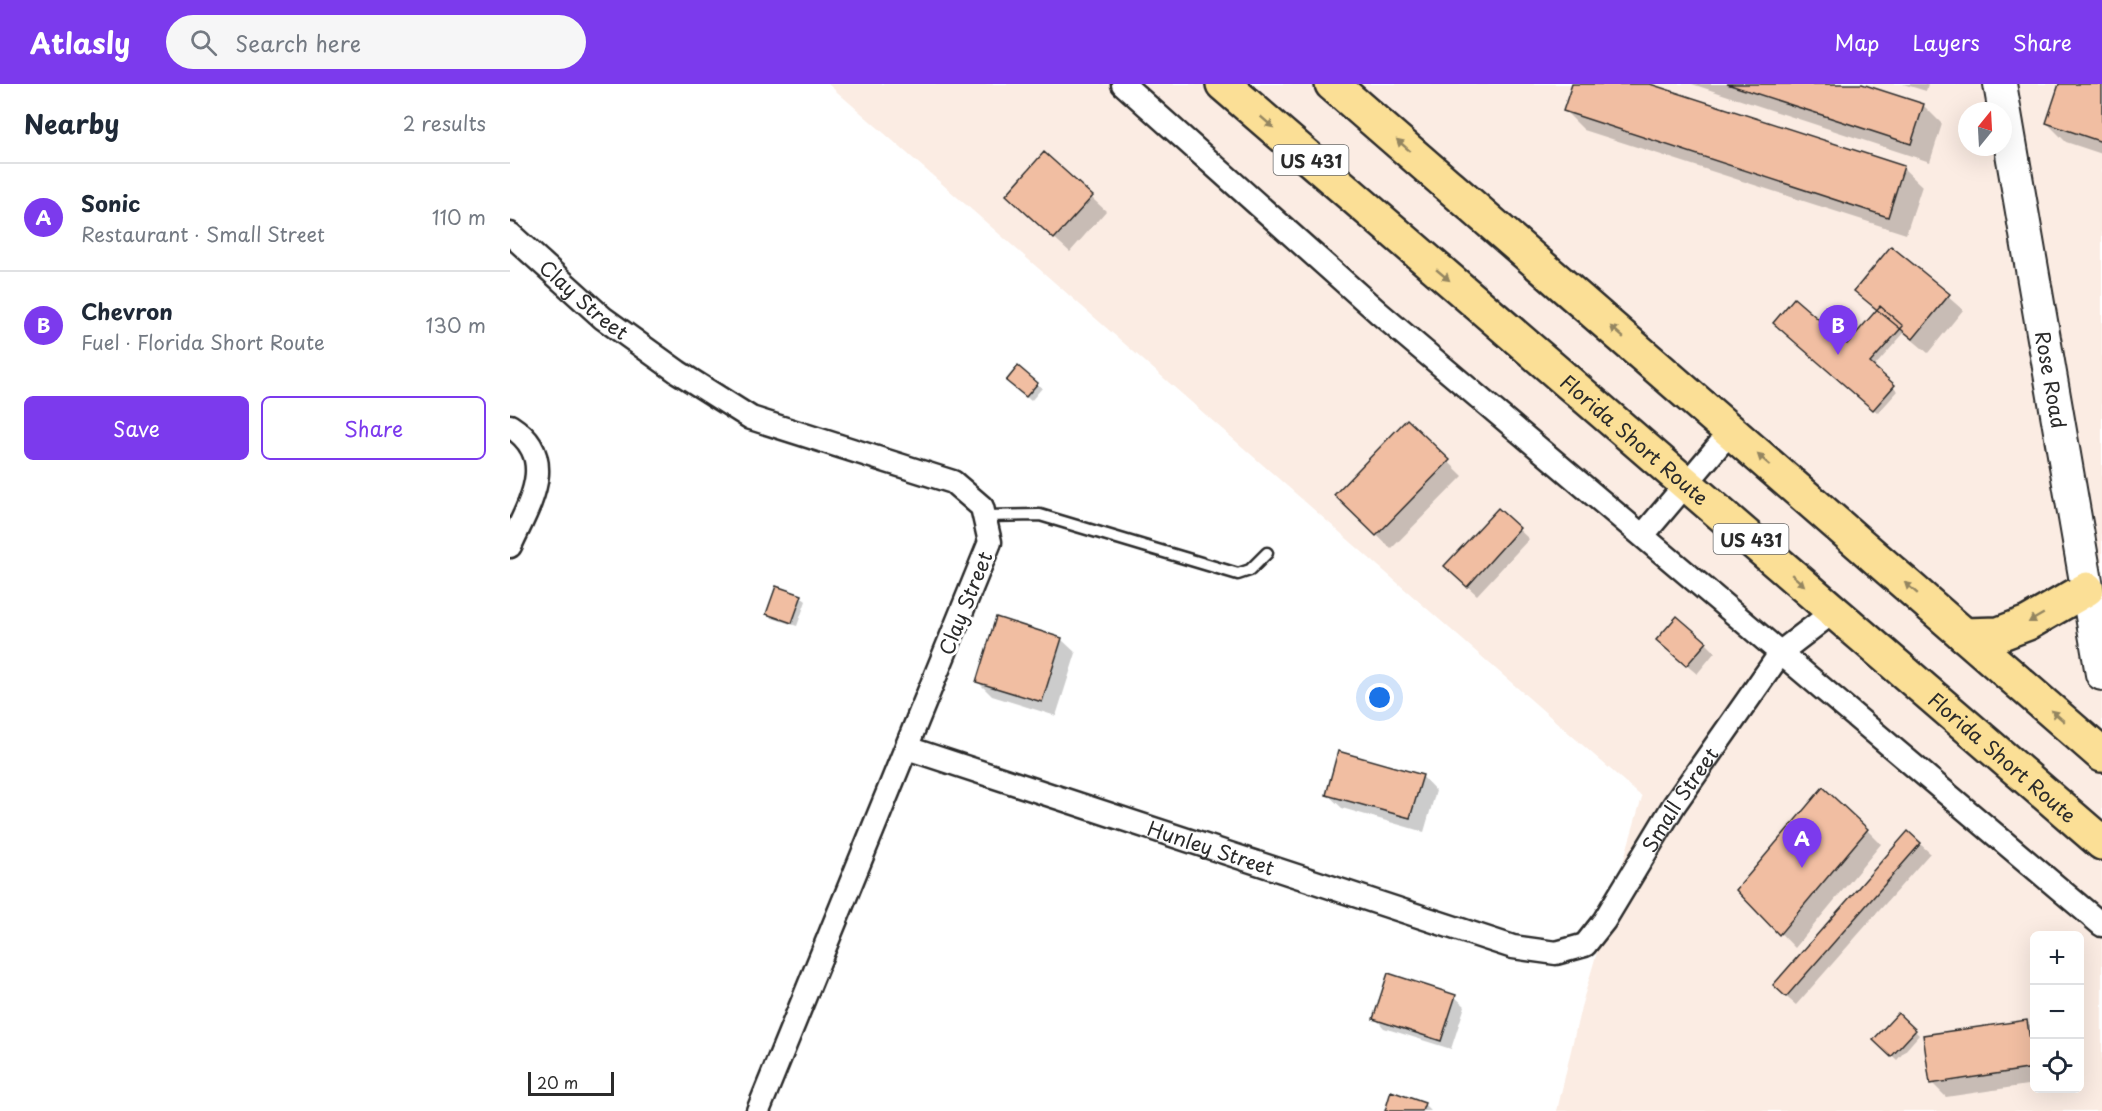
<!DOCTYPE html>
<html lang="en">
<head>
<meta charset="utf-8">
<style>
	:root { --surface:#fff; --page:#f6f6f7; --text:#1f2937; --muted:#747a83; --line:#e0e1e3; --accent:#7c3aed }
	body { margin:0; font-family:"Playpen Sans",sans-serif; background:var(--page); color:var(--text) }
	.controls { position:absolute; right:18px; bottom:18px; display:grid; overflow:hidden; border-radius:9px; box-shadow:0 6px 24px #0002 }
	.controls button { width:54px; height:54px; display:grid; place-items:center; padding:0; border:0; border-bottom:2px solid var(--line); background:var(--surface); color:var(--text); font:30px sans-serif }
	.compass { position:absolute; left:1448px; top:18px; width:54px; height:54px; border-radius:50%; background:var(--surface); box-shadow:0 6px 24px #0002; rotate:18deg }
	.scale { position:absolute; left:18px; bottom:15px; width:86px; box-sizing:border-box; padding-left:6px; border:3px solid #2b2b2b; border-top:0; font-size:16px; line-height:21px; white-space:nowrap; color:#2b2b2b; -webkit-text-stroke:4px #fff; paint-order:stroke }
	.you { position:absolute; left:870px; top:614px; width:21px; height:21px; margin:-15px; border:4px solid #fff; border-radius:50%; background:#1a73e8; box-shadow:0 0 0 9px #1a73e833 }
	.badge { display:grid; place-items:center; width:39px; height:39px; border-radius:50%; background:var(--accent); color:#fff; font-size:20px; font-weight:700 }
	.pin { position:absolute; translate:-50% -50px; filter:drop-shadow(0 2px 3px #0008) }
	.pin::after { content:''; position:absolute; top:32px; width:21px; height:18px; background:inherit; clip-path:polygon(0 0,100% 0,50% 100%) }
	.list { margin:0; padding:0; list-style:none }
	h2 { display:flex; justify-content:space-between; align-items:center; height:78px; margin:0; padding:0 24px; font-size:26px }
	h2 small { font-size:20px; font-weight:400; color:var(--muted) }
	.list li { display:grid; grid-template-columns:39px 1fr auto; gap:18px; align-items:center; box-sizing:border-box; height:108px; padding:0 24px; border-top:2px solid var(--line) }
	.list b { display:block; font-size:22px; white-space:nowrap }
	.list p { margin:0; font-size:20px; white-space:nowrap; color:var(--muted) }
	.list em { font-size:20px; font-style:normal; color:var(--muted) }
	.actions { display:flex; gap:12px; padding:18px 24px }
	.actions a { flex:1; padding:14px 0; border:2px solid var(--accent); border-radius:9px; text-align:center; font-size:21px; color:var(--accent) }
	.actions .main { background:var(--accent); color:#fff }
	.icon { flex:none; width:33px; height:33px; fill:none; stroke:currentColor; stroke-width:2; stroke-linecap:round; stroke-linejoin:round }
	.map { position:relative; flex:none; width:1592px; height:1027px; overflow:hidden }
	header { display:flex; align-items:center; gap:36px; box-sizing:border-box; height:84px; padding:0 30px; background:var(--accent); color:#fff }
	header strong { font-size:28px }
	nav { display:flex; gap:33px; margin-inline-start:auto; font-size:21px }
	.search { width:420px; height:54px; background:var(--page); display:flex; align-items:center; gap:15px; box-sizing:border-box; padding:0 21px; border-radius:33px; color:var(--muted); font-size:22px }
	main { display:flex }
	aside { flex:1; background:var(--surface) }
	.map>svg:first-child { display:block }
	.built { fill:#fbece3; fill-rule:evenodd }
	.shadow { fill:#0003 }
	.building { fill:#f1bea2; stroke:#2b2b2b; stroke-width:1.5 }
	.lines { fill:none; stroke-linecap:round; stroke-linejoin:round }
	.lane-casing { stroke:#2b2b2b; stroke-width:15 }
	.street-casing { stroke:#2b2b2b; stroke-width:27 }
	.secondary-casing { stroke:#2b2b2b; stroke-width:36 }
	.highway-casing { stroke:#2b2b2b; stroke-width:38 }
	.lane { stroke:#fff; stroke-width:10 }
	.street { stroke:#fff; stroke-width:22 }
	.secondary { stroke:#fff; stroke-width:32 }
	.highway { stroke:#fbdf96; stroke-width:33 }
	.oneway { fill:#938560 }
	.labels { text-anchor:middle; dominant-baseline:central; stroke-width:6; stroke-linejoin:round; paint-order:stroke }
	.shield { fill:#fff; stroke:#6b6b6b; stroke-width:1.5 }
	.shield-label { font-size:18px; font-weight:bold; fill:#2b2b2b }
	.street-label { font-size:20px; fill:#2b2b2b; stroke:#fff }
</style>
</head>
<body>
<header>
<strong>Atlasly</strong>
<div class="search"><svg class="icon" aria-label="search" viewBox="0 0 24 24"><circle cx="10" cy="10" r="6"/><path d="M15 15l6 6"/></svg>Search here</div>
<nav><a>Map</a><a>Layers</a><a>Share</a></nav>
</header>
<main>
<aside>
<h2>Nearby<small>2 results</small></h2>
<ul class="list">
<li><span class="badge">A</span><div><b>Sonic</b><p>Restaurant · Small Street</p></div><em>110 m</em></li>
<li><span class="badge">B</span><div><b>Chevron</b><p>Fuel · Florida Short Route</p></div><em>130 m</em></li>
</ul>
<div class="actions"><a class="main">Save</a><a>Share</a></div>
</aside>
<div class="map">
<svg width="1592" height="1027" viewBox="0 0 1592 1027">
	<rect width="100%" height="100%" fill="#fff"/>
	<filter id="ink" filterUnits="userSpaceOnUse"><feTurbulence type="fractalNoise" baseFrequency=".0167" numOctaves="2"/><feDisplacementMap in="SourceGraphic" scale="12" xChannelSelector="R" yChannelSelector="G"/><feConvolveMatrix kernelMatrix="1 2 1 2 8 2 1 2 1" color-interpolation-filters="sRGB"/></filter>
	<g filter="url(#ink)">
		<path class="built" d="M318 0H1592V1027H1047L1071 923 1132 713ZM1457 27H1493V63H1457ZM1524 852H1570V1004H1524Z"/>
		<path class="shadow" d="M1064 0H1135L1393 84 1412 102 1396 150 1074 46 1055 27Z
			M1182 0H1347L1414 22 1432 40 1420 78Z
			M1393 0H1418L1416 7Z
			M1551 0H1592V70L1556 58 1537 39Z
			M534 70 596 127 560 168 512 125Z
			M1382 164 1453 226 1418 269 1394 249 1363 284 1388 307 1368 329 1269 243 1338 262 1368 228 1346 207Z
			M509 284 532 304 521 317 503 301Z
			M898 338 953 392 881 465 826 411Z
			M988 426 1019 455 967 511 946 492Z
			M291 513 296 517 287 542 262 534 258 529Z
			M551 555 566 569 546 632 482 612 468 598Z
			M1196 559 1205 568 1187 590 1157 565Z
			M912 692 926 707 914 748 832 724 817 710Z
			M1357 746 1371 760 1285 864 1228 806Z
			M1399 750 1420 769 1286 921 1274 911Z
			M945 913 955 922 941 965 874 944 865 934Z
			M1388 931 1409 951 1387 976 1366 956Z
			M1517 938 1524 945V1000L1436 1013 1422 999Z
			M914 1020 921 1027H876Z"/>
		<path class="building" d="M1062 0H1140L1394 82 1378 133 1053 27Z
			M1217 0H1352L1414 20 1401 60Z
			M1549 0H1592V58L1536 39Z
			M534 68 583 112 544 155 496 111Z
			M1381 162 1440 210 1403 255 1344 207Z
			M1284 214 1337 260 1370 222 1393 242 1360 279 1385 301 1363 326 1263 239Z
			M508 282 528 299 516 313 496 297Z
			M897 335 940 376 866 452 824 411Z
			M988 424 1010 444 957 503 934 482Z
			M266 502 292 511 282 539 256 530Z
			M1167 532 1197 558 1176 582 1146 556Z
			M486 533 552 554 532 618 466 598Z
			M828 667 913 691 900 734 816 711Z
			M1313 703 1358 745 1269 851 1226 806Z
			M1398 747 1411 759 1276 913 1263 901Z
			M878 889 946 911 931 957 863 935Z
			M1388 929 1406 946 1381 973 1363 956Z
			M1517 936 1524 984 1420 1000 1413 951Z
			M881 1007 915 1019 912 1027H875Z"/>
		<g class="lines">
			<g class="lane-casing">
				<path id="lane" d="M474 432 530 431 728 490 740 486 757 469"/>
			</g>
			<g class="street-casing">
				<g id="street">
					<path d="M613 0 869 229 1592 841"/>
					<path id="s1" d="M0 150 93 234 168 288 241 334 443 398 472 423 480 458 248 1027"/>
					<path d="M0 342C50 374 19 420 0 462"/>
					<path d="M1133 451 1221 347"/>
					<path id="s2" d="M397 664 1003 863 1046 869 1075 861 1094 837 1164 721 1272 567 1324 527"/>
				</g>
			</g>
			<g class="secondary-casing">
				<g id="secondary">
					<path id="s3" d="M1490 0 1592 590"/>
				</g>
			</g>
			<g class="highway-casing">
				<g id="highway">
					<path id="s4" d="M713 0 1592 759"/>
					<path d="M822 0 1592 671"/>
					<path d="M1454 551 1489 550 1518 539 1577 505"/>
				</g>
			</g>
			<use href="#lane" class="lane"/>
			<use href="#street" class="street"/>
			<use href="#secondary" class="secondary"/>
			<use href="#highway" class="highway"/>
		</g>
		<defs><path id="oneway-solid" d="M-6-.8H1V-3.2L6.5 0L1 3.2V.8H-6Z" transform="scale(1.5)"/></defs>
		<g class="oneway">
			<use href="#oneway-solid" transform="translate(757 38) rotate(41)"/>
			<use href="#oneway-solid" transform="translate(893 61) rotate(-139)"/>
			<use href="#oneway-solid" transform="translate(933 191) rotate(40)"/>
			<use href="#oneway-solid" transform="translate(1107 248) rotate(-139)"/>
			<use href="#oneway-solid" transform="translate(1254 376) rotate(-139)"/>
			<use href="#oneway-solid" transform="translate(1288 496) rotate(41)"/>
			<use href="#oneway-solid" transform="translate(1401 504) rotate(-139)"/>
			<use href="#oneway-solid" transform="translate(1526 534) rotate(150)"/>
			<use href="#oneway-solid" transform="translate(1548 632) rotate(-139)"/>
		</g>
	</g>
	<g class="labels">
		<g class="shield">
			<rect x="763.5" y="61" width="75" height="30" rx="4.5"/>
			<rect x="1203.5" y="440" width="75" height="30" rx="4.5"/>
		</g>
		<g class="shield-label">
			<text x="801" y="76">US 431</text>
			<text x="1241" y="455">US 431</text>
		</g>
		<g class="street-label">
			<text stroke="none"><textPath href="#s1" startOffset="99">Clay Street</textPath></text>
			<text stroke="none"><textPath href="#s3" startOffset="300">Rose Road</textPath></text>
			<text stroke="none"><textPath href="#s4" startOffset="544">Florida Short Route</textPath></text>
			<text transform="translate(455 519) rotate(-68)">Clay Street</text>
			<text stroke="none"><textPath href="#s4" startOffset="1030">Florida Short Route</textPath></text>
			<text stroke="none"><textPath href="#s2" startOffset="885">Small Street</textPath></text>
			<text stroke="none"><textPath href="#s2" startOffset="320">Hunley Street</textPath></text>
		</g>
	</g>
</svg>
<div class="controls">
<button>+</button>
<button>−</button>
<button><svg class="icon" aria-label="locate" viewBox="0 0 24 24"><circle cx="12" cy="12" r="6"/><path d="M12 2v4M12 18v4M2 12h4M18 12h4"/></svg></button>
</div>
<svg class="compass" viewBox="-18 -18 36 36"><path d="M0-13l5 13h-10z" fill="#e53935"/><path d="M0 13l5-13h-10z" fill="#747a83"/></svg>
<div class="scale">20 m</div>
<div class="you"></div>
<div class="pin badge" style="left:1292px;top:784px">A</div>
<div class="pin badge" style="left:1328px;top:271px">B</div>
</div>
</main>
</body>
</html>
